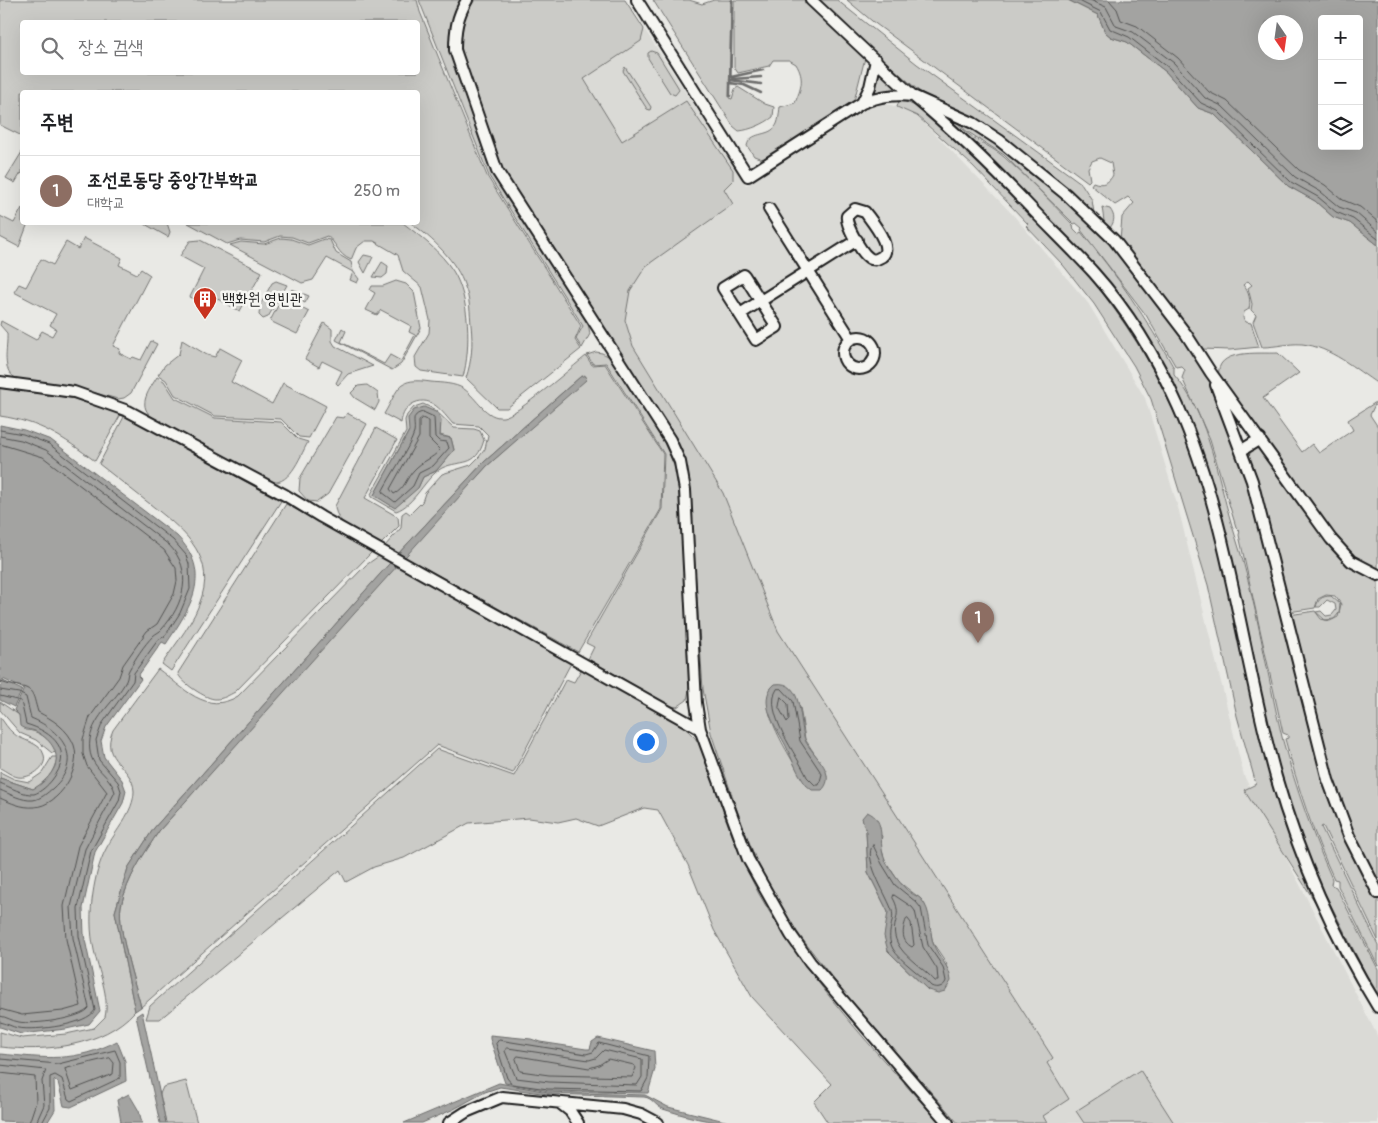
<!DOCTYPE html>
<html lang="ko">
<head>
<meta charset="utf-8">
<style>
	:root { --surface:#fff; --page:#f6f6f6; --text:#202124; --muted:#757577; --line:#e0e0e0; --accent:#ea580c }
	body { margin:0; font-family:Pangolin,"Poor Story",sans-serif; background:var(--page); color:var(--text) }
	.controls { position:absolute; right:15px; top:15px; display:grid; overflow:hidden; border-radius:5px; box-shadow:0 5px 20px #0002 }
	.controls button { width:45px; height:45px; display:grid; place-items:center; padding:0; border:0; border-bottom:1px solid var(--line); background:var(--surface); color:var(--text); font:25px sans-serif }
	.compass { position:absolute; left:1258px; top:15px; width:45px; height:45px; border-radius:50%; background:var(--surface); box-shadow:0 5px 20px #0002; rotate:167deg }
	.you { position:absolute; left:645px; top:741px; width:18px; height:18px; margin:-12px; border:4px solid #fff; border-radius:50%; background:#1a73e8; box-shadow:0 0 0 8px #1a73e833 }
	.badge { display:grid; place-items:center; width:32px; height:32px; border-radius:50%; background:var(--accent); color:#fff; font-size:16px; font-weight:700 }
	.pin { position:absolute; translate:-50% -41px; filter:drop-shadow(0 1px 2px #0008) }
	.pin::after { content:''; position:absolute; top:26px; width:18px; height:15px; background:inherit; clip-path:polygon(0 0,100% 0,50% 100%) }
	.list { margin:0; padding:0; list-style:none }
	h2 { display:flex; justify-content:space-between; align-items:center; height:65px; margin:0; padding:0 20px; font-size:21px }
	h2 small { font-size:16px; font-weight:400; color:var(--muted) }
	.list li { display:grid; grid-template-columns:32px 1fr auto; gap:15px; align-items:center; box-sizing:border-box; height:70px; padding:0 20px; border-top:1px solid var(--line) }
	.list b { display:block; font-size:19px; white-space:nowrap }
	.list p { margin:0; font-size:16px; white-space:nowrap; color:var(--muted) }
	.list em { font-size:16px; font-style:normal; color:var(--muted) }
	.icon { flex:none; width:28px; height:28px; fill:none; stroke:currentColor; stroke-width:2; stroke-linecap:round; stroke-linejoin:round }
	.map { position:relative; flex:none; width:1378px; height:1123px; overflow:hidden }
	.search { position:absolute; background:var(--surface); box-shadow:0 5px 20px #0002; left:20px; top:20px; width:400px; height:55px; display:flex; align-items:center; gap:12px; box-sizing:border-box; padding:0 18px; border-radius:5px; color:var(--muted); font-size:19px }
	.panel { position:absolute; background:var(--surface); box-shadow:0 5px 20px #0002; left:20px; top:90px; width:400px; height:135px; border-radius:5px }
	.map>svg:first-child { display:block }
	.built { fill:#dadad6 }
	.green { fill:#cbcbc7; stroke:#747472; fill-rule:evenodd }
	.water { fill:#a3a3a1; stroke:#6d6d6c; fill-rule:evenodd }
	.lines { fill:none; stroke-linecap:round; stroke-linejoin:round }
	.shore { stroke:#525251; stroke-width:1 }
	.stream { stroke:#6d6d6c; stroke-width:2.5 }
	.minor-casing { stroke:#1c1c1c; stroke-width:14 }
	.minor { stroke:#f6f6f2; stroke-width:10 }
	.labels { text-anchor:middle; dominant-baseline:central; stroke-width:5; stroke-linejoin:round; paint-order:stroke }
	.poi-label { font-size:16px; fill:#1c1c1c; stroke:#f6f6f2; text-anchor:start }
</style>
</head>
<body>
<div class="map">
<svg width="1378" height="1123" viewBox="0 0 1378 1123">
	<rect width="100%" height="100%" fill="#e9e9e5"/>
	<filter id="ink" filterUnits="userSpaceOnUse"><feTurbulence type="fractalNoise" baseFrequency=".02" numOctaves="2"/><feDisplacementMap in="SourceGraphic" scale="10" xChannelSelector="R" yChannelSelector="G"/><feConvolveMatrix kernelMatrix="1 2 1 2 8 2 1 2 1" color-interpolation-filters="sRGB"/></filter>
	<g filter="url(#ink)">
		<path class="built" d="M645 30 746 185 873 105 884 103 897 107 917 116 942 141 1014 216 1088 303 1145 398 1179 511 1244 776 1378 1037V1123H970L869 1003 682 464 576 289 574 76Z"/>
		<path class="green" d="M0 0H417L420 12 487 176 581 326 575 340 581 349 507 408H497L466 378C472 360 473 344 471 325 470 312 470 299 465 287 457 261 432 238 411 223L418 222V92H22V136L0 125ZM22 22H418V72H22Z
			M419 0H464L453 26 486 150 587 318 590 334 582 348 576 339 583 326 489 176Z
			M475 0H625L644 29 641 41 584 79 622 141 686 101 733 170V180L724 189 733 204 646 266 630 291 625 320 633 346 723 493 778 631 1053 1058 1047 1063 1069 1099 1043 1116 1047 1123H958L841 989 800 936 772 894 758 865 738 813 711 733 703 689 690 492 684 461 673 436 503 170 462 53C460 34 462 15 475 0ZM775 684 800 707 805 739 821 764 803 780C794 760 751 703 775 684ZM863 823 882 836 880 845 886 862 899 882 921 899 925 906 933 943 947 964 928 990 888 951V912L868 872 866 831Z
			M653 0H689L702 4 714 0H731L729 98 732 99 735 89 738 87 765 104 774 107 773 117C764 124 750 130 739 131L733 126Z
			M734 0H806L865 58 853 105 765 160 754 156 747 146C750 131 768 137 775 127 779 123 779 113 780 107L795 103C801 88 805 79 796 64L789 60H773L769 66 738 73 734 67Z
			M816 0H837L917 64 1081 183 1092 200 1094 213 1092 214 1077 197 1007 143 919 91Z
			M847 0H1068L1098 15 1105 32 1111 37 1127 42 1166 72 1198 108 1214 114 1288 186 1315 201 1333 217 1350 223 1378 245V384C1355 369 1331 347 1302 344 1288 343 1276 347 1262 347L1253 322 1256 315 1251 310 1252 304 1248 288 1252 285 1248 281 1243 285C1249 291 1251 301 1249 309L1244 312 1243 318 1246 322 1251 323 1259 347 1230 350 1202 349 1120 241 1122 217 1134 203 1128 197 1115 205 1091 185 1093 182C1102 186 1109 183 1113 175L1111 163 1100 158 1092 161 1088 168 1090 180 1088 182 872 21Z
			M651 51 657 53 678 87 679 90 675 95 670 93 648 58V53Z
			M625 67 651 107 650 110 647 109 623 71Z
			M880 71H882L900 91 872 94Z
			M899 101C927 103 968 150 988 169 1062 239 1131 316 1173 410 1224 524 1240 652 1271 773 1275 790 1283 806 1289 822 1301 854 1312 885 1324 916L1244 790 1256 784 1237 716 1208 585 1151 399 1134 366 1094 304 1063 265 1026 226 1028 224 973 166 917 116 897 107Z
			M952 118 958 120V123C969 139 990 145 1004 157 1028 178 1051 202 1073 225L1074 230 1078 234 1081 232C1117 275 1147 319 1174 368V375C1210 414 1218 484 1235 535 1257 601 1266 673 1283 741 1296 788 1312 834 1332 879L1331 885 1336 887 1378 969V998L1308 860 1286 799 1193 438 1121 306 949 122Z
			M960 122 994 143 1065 197 1111 242 1184 339 1214 388 1250 483 1313 733 1363 870 1378 899V940L1323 826 1321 827 1378 945V966L1338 886V880L1334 879C1313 834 1298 787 1285 739L1288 738V735L1283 733 1239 535 1240 531 1236 527 1210 440 1182 378 1185 370 1181 366 1176 367 1146 315 1081 230 1082 228 1076 223 1074 224 1004 155 965 130Z
			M22 152V174L21 173 15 183 6 178Z
			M1102 207 1110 209C1115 216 1115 221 1110 228H1105Z
			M22 208V222L28 223 19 247 0 237V216L14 223Z
			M143 223H167L170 232 168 237Z
			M188 223H403C420 236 441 252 453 271 470 298 471 348 463 377L421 371 416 367 415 357 429 333 430 320 422 287 403 271 398 255 374 241H365L356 248 351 260C337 254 337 243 327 236L308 243 292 237 280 236 264 242 240 240 227 244Z
			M84 238 122 258 119 265 137 274 141 269 150 275 113 346 120 349 119 353 131 359 133 357 141 360 151 341 157 344 131 393 124 398 118 399 73 387 18 379C0 372 8 350 7 333L0 325 1 321 36 340 42 331 52 336 56 329 50 325 56 314 14 292 19 284 26 287 41 259 53 265 66 242 78 249Z
			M281 238 291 239 308 245 324 239 330 240 336 253 351 262 353 271 359 279 357 283 350 280 353 272 327 258 313 280 302 283 230 245 241 242 264 244Z
			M200 240 262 272 240 311 212 296 210 298 204 295 201 302 190 297 204 269 180 256 190 241Z
			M364 255 373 257 365 273 359 262Z
			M382 262 388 266 387 274 382 278 373 277Z
			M276 281 287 285 268 317 263 319 259 315 260 305 272 283Z
			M396 281 406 284 414 292 421 328 401 364 392 370 336 340 342 328 346 331 341 342 384 364 390 355 401 361 415 335 409 332 411 326 381 310 377 315 366 310 375 293 370 290 372 286H383Z
			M292 289 309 296 305 303 289 295Z
			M282 298 309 312 297 334 270 321Z
			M324 323 332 329V341L335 346 373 366 348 374 338 385 336 383 342 371 322 361 319 367 305 359Z
			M182 340 207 355 215 357 220 348 242 360 231 382 272 404 283 383 326 406 309 438 299 437 281 419 215 416 175 395 166 380 158 375 165 365 179 354Z
			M596 352 602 353 612 358 666 445 678 476 691 680 687 700 677 707 671 706 588 659 594 647 586 643 662 509 664 454 606 363 593 364 587 355Z
			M1278 353 1299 373 1263 398 1302 452 1312 444 1319 453 1353 430 1348 420 1376 402 1370 415 1378 427V570L1351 555 1331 532 1219 377C1214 348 1259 354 1278 353Z
			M586 356 592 365 605 364 663 454 661 509 578 652 403 556 487 466 587 377H580L484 462 397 555 384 547 401 528 402 514 406 511 410 514 422 502 425 493 442 474 471 465 479 457 485 449 488 435 479 426 453 424C442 412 432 395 414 403 406 407 402 414 401 423L384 414C400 387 397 377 431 382 441 383 455 383 464 389 477 398 486 419 503 417 516 416 572 367 586 356Z
			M157 377 164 381 175 398 215 418 281 422 298 439 308 442C299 458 289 489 267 481L151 416C137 404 150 389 157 377Z
			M367 385 378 393 379 402 375 410 355 398 351 393 358 386Z
			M0 388 71 398 121 414 95 461C63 437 40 422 0 416Z
			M423 404 434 409 454 428 474 429 480 431 484 440C476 469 461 459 442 468 425 477 415 505 396 511L372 497 371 494 406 432 405 420 407 415 414 407ZM440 417V435L451 438 454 450 436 471 423 477 418 488 374 495 409 431Z
			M347 413 367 424 328 494 317 502 308 501 299 491 300 478 336 417 344 418Z
			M125 415 281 501 171 671 162 664C176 643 195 621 202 596 215 553 179 527 150 504 133 491 116 477 99 464Z
			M376 428 397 440 365 498 398 517 399 526 381 544C365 535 336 527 335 506Z
			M1256 448H1260L1340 556 1352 568 1378 581V885L1352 834 1332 777 1289 615 1315 611 1321 619 1330 621 1338 617 1341 604 1335 596 1326 595 1318 599 1315 608 1289 612 1248 460 1251 450Z
			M286 504 372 552 235 692C229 695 223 699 216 699 207 700 179 681 178 673Z
			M379 556 391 562 154 828 128 868 115 912 135 1011C103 1047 45 1052 0 1047V1032L22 1038 66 1034 94 1028 105 1017C110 996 98 971 94 950 90 932 90 912 93 893 95 879 99 862 106 849 115 831 134 812 134 791 133 765 99 762 113 730L158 669C183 687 206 716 238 696L366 565Z
			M396 564 571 663 513 773 437 745 141 1007C135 983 117 929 121 906 127 878 144 854 159 831Z
			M1331 596 1340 604 1339 613 1334 619 1325 620 1316 612 1321 611 1326 616 1332 615 1336 610 1335 604 1327 600 1320 607H1316C1318 599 1322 596 1331 596Z
			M582 668C616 687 676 712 699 743 713 761 716 789 723 811 733 839 745 868 759 894 807 979 875 1051 940 1123H828L814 1102 832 1084 752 997 714 930 688 865 658 810 644 808 598 826 576 818 558 822 529 818 469 823 404 858 374 867 346 882 340 870 160 1019H146L150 1006 437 749 514 776 566 679 574 682Z
			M0 702 19 715 25 730C39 730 51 740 57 752L52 753 36 740 20 733 0 710Z
			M0 717C4 722 8 729 13 733 21 741 41 742 44 755 48 768 29 779 18 777 12 776 6 771 0 768Z
			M52 757H57C55 771 46 783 33 789L0 778V772L14 779 29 782 42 773Z
			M1140 1070 1174 1123H1084L1076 1111Z
			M186 1081 197 1123H166L160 1094 163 1087Z"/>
		<path class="water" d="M1068 0H1378V245L1350 223 1333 217 1315 201 1288 186 1214 114 1198 108 1166 72 1127 42 1111 37 1105 32 1098 15ZM1322 19H1359V146H1322ZM1266 22H1296V52H1266Z
			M585 375 586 380 487 466 159 831C144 854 127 878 121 906 117 929 135 983 141 1007L135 1011 115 912 128 868 154 828 397 555 484 462 580 377Z
			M424 407 438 413 441 421 440 436 451 438 454 450 436 471 423 477 418 488 395 508 374 495 409 431 408 418 414 410Z
			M0 425 24 430 51 440 177 536C214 574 190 608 166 644L162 642 138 676 141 679 106 727 101 741 104 757 122 780 126 791 123 803 95 852 83 908 84 935 100 1011 89 1024 66 1029 21 1034 0 1027V778L33 789C42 784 51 776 55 766 60 751 49 738 35 731 30 729 25 730 20 726L19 715 14 710 24 689 3 679 0 684Z
			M3 681 22 690 14 707 0 700V687Z
			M775 684C805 679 798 725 806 742 812 753 825 763 827 775 828 781 826 786 822 790H812L806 785C797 773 792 759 786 746 778 730 755 700 775 684Z
			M867 812C888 820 877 844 885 860 890 870 902 887 911 893 914 895 918 896 921 899 932 911 929 929 933 943 938 958 950 965 951 981L945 991 938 993 928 990 888 951 884 936 888 912 868 872 866 831 862 818Z
			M142 1012 166 1123H160L136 1016Z
			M490 1035 531 1039 540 1042 586 1049H590L592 1042 598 1038 654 1051 655 1069 648 1093H645L549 1091 505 1083 490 1039Z
			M117 1041 125 1061 126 1081 71 1107 64 1106 58 1082 54 1080 55 1110 47 1123 0 1121V1054C45 1058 75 1063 117 1041Z
			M499 1083 548 1092 645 1095 668 1107 733 1123C710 1123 685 1116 663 1109 655 1106 653 1098 644 1097L548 1094 500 1087 485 1092 454 1109 422 1123H404Z
			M129 1094 139 1111 142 1123H118L121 1122 117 1100Z"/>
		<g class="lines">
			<path class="shore" d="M1077 0 1101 12 1110 29 1129 37 1169 68 1201 103 1218 111 1291 182 1318 197 1336 212 1353 219 1378 239
				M1090 0 1106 7 1116 26 1133 32 1174 63 1205 98 1222 106 1295 177 1321 192 1339 207 1356 213 1378 232
				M1109 0 1117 9 1121 20 1137 26 1178 58 1209 92 1227 101 1299 170 1325 185 1343 200 1360 207 1378 222
				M423 412 434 417 435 437 439 441 447 442 449 448 433 466 419 473 413 486 395 502 382 492C389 478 410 447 414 433 416 423 409 415 423 412Z
				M422 418 429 421V439L440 450C432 459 422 461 414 470 406 478 405 489 394 494L390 489 419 437V422Z
				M0 430 23 434 49 444 173 540 186 555 189 564 190 589 180 613 165 636 158 640 134 673 133 681 102 724 96 740 99 760 118 782 121 791 119 801 91 851 78 908 79 936 95 1010C87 1025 36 1031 18 1028 12 1027 6 1023 0 1022
				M0 436 21 440 46 450 169 545C194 570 184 605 162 629 160 632 156 633 153 636 144 645 135 659 129 670 127 673 128 677 126 681 116 701 94 715 90 739 86 769 109 771 115 792L85 849 71 907 73 938 89 1008C81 1019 33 1025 19 1022 12 1021 7 1017 0 1016
				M0 444 43 457 164 550 176 568 177 581 174 594 157 624 147 631 123 665 119 677 90 717 83 739V754L87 766 107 792 78 846 64 906 66 939 81 1006 63 1011 22 1015 0 1009
				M0 682C5 683 8 685 12 685 35 688 32 692 38 712 52 719 68 729 74 745 82 769 59 806 34 807 22 808 11 803 0 798
				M782 689 793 701 800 741 822 774 819 785H815L807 777C798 756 762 711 777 689Z
				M0 690 19 693 26 697 31 718C63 731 84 760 53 788 47 793 41 799 33 800 22 801 10 794 0 790
				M0 696 21 701 26 724C53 732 75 751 52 780 48 785 41 792 34 794 23 795 10 787 0 783
				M781 697 788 704 789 719 787 722 779 708Z
				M873 845 882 864 895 885 916 902 921 908 928 945 943 967 946 981C944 987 937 989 931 986 921 974 900 961 893 949 884 933 897 920 891 908 886 894 862 857 873 845Z
				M894 895 912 907 915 911 923 947 937 969 938 981H935C923 967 899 955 895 936 892 920 903 916 893 898Z
				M908 919 911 923 914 945 912 947C901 941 902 931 906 920Z
				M499 1040 586 1054 593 1052 599 1043 649 1056 648 1078 641 1091 548 1089 512 1084 507 1078 496 1044Z
				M508 1048 589 1060 596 1058 604 1050 642 1059V1077L637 1085 549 1082 516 1078 505 1051Z
				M518 1056 589 1068 599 1065 608 1059 634 1065 636 1068 632 1077 549 1075 520 1071 516 1059Z
				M110 1058 114 1063 113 1074 72 1090 65 1069Z
				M0 1059 58 1064 115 1050 120 1062V1078L71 1101 68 1099 62 1079 55 1075 50 1077V1108L42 1123
				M0 1065 46 1070 42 1081 44 1105 36 1123
				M0 1073 35 1077 36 1102 29 1123"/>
			<path class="stream" d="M731 77 763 70
				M733 79 761 77
				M730 80 761 84
				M730 83 744 85 761 93
				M730 96 732 0"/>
			<g class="minor-casing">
				<path id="minor" d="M467 0C457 17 455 30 455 50L497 171 670 440 680 462 685 490 696 703 700 729 748 859 791 935 810 962 948 1123
					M637 0 748 176 862 103C880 96 893 94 913 96 955 131 994 169 1031 208 1052 230 1074 251 1094 273 1128 311 1157 359 1178 406 1229 520 1242 657 1276 777 1299 857 1334 936 1378 1007
					M811 0 913 96 973 123 999 140 1067 195 1114 240 1186 334 1211 373 1331 539 1351 561 1378 575
					M862 103 870 87 876 60
					M769 209 851 339
					M855 209 865 212C872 222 897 251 879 258 876 260 871 260 868 257 861 252 845 224 847 216Z
					M744 275 777 327 756 340 723 288Z
					M740 314 857 240
					M843 353a16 16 0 1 1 32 0a16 16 0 1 1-32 0Z
					M0 382 74 392 128 411 285 495 321 517 700 729
					M1216 385 1252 481 1328 780 1349 836 1378 893
					M1242 450 1260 439
					M561 1104 570 1111 578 1123
					M449 1123 466 1112 502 1097 623 1109 641 1114 658 1123"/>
			</g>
			<use href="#minor" class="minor"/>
		</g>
	</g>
	<defs>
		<g id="building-pin" transform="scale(1.25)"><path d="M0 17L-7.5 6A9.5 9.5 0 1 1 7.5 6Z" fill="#c8321e" stroke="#f6f6f2"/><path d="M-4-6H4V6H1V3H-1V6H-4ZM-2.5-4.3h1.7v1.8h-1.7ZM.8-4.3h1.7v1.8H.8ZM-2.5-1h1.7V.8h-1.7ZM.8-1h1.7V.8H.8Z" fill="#fff"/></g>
	</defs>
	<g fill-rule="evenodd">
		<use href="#building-pin" x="205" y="299"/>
	</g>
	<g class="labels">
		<g class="poi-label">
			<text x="222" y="299">백화원 영빈관</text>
		</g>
	</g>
</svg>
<div class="controls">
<button>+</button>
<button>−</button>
<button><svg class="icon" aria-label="layers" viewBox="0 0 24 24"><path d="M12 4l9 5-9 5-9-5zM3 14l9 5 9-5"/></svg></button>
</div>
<svg class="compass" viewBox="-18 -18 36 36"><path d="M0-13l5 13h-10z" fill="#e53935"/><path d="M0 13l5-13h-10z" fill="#757577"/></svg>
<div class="you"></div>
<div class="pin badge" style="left:978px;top:643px;background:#8d6e63">1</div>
<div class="search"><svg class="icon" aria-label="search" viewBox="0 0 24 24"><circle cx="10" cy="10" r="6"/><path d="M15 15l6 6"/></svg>장소 검색</div>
<section class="panel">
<h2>주변<small></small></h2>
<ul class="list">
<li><span class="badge" style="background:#8d6e63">1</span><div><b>조선로동당 중앙간부학교</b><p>대학교</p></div><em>250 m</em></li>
</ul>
</section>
</div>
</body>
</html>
